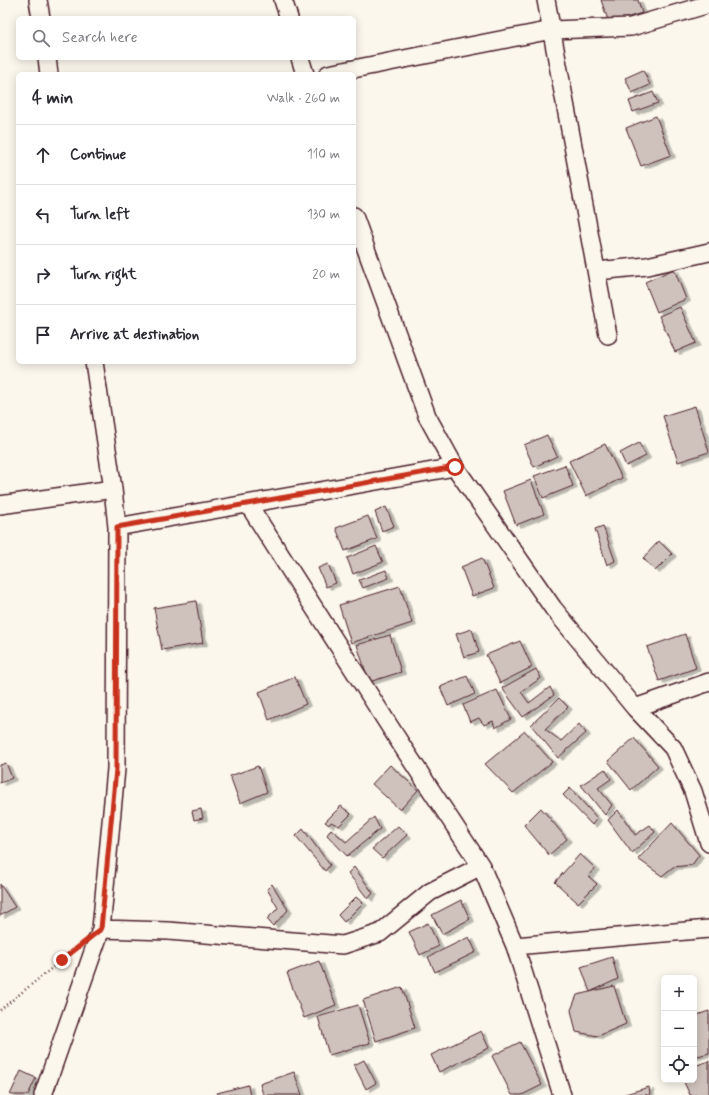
<!DOCTYPE html>
<html lang="en">
<head>
<meta charset="utf-8">
<style>
	:root { --surface:#fff; --page:#f7f7f7; --text:#2b2b33; --muted:#7c7c81; --line:#e1e1e2 }
	body { margin:0; font-family:Mynerve,sans-serif; background:var(--page); color:var(--text) }
	.controls { position:absolute; right:12px; bottom:12px; display:grid; overflow:hidden; border-radius:6px; box-shadow:0 2px 10px #0003 }
	.controls button { width:36px; height:36px; display:grid; place-items:center; padding:0; border:0; border-bottom:1px solid var(--line); background:var(--surface); color:var(--text); font:20px sans-serif }
	.stop { position:absolute; width:12px; height:12px; margin:-9px; border:3px solid #c8321e; border-radius:50%; background:#fff }
	.stop.end { background:#c8321e; border-color:#fff; box-shadow:0 1px 4px #0008 }
	.list { margin:0; padding:0; list-style:none }
	h2 { display:flex; justify-content:space-between; align-items:center; height:52px; margin:0; padding:0 16px; font-size:17px }
	h2 small { font-size:13px; font-weight:400; color:var(--muted) }
	.list li { display:grid; grid-template-columns:26px 1fr auto; gap:12px; align-items:center; box-sizing:border-box; height:60px; padding:0 16px; border-top:1px solid var(--line) }
	.list b { display:block; font-size:15px; white-space:nowrap }
	.list em { font-size:13px; font-style:normal; color:var(--muted) }
	.icon { flex:none; width:22px; height:22px; fill:none; stroke:currentColor; stroke-width:2; stroke-linecap:round; stroke-linejoin:round }
	.map { position:relative; flex:none; width:709px; height:1095px; overflow:hidden }
	.search { position:absolute; background:var(--surface); box-shadow:0 2px 10px #0003; left:16px; top:16px; width:340px; height:44px; display:flex; align-items:center; gap:10px; box-sizing:border-box; padding:0 14px; border-radius:6px; color:var(--muted); font-size:15px }
	.panel { position:absolute; background:var(--surface); box-shadow:0 2px 10px #0003; left:16px; top:72px; width:340px; height:292px; border-radius:6px }
	.map>svg:first-child { display:block }
	.building { fill:#cfc2bc; stroke:#4a1f2b; filter:url(#shadow) }
	.lines { fill:none; stroke-linecap:round; stroke-linejoin:round }
	.minor-casing { stroke:#4a1f2b; stroke-width:20 }
	.path { stroke:#4a1f2b; stroke-width:2.5; stroke-dasharray:1 3; stroke-linecap:butt }
	.minor { stroke:#fbf7ec; stroke-width:17 }
	.route { stroke:#c8321e; stroke-width:5 }
</style>
</head>
<body>
<div class="map">
<svg width="709" height="1095" viewBox="0 0 709 1095">
	<defs>
		<filter id="shadow"><feDropShadow dx="4.5" dy="2.5" stdDeviation="0" flood-color="#0004"/></filter>
	</defs>
	<rect width="100%" height="100%" fill="#fbf7ec"/>
	<filter id="ink" filterUnits="userSpaceOnUse"><feTurbulence type="fractalNoise" baseFrequency=".025" numOctaves="2"/><feDisplacementMap in="SourceGraphic" scale="8" xChannelSelector="R" yChannelSelector="G"/><feConvolveMatrix kernelMatrix="1 2 1 2 8 2 1 2 1" color-interpolation-filters="sRGB"/></filter>
	<g filter="url(#ink)">
		<path class="building" d="M601 0H638L642 13 609 23Z
			M643 70 650 85 632 93 625 78Z
			M653 92 658 103 633 112 629 101Z
			M656 116 671 155 641 166 626 128Z
			M674 269 686 299 657 312 645 282Z
			M680 307 696 343 675 352 659 316Z
			M695 406 709 452 678 462 663 416Z
			M547 435 557 456 534 467 524 445Z
			M639 443 646 456 626 466 620 453Z
			M605 444 622 478 586 496 569 461Z
			M565 465 573 486 543 498 534 476Z
			M531 480 544 514 516 525 503 491Z
			M386 507 394 526 382 531 375 512Z
			M368 516 377 539 345 551 336 528Z
			M603 526 615 561 607 565 595 529Z
			M659 541 672 554 655 571 643 558Z
			M376 546 383 562 353 574 347 558Z
			M482 558 494 588 472 596 461 567Z
			M328 564 336 583 326 587 318 568Z
			M386 570 389 578 363 588 359 580Z
			M400 586 412 623 351 643 339 605Z
			M196 601 203 643 162 650 154 608Z
			M472 629 479 652 464 657 456 634Z
			M685 634 696 668 659 681 647 647Z
			M390 635 401 672 369 682 357 645Z
			M520 641 532 667 500 683 486 655Z
			M536 669 541 678 521 692 529 703 550 687 554 695 523 717 502 688Z
			M467 676 475 694 448 706 440 687Z
			M295 677 306 704 269 720 259 692Z
			M497 690 511 719 495 728 493 721 484 725 479 718 470 722 463 705Z
			M559 698 568 707 545 729 561 741 579 724 586 733 558 758 531 725Z
			M525 731 552 762 513 793 485 764Z
			M634 738 658 766 631 790 608 761Z
			M6 763 12 778 0 783V765Z
			M390 765 418 790 400 810 372 784Z
			M258 766 267 792 240 803 230 776Z
			M605 769 611 779 598 788 612 805 605 815 581 785Z
			M570 788 597 818 592 825 563 795Z
			M341 806 351 814 339 826 331 822 329 825 325 822Z
			M541 808 567 839 549 855 524 825Z
			M201 809 203 818 194 820 192 811Z
			M618 810 635 835 650 825 655 832 632 853 608 820Z
			M374 817 380 829 347 856 327 835 331 829 346 842Z
			M672 823 699 855 692 865 673 867 662 876 638 859Z
			M398 826 407 835 382 858 372 849Z
			M303 829 330 865 325 871 296 836Z
			M580 854 595 868 588 876 597 884 578 903 555 882Z
			M354 867 373 893 368 899 348 873Z
			M0 884 15 907 0 916Z
			M272 884 288 910 273 926 267 919 278 908 267 889Z
			M356 897 363 903 344 922 338 915Z
			M461 900 470 919 442 934 432 915Z
			M428 923 439 946 420 955 409 932Z
			M469 937 476 952 435 972 428 957Z
			M612 957 618 979 590 992 581 967Z
			M319 961 336 1005 304 1018 287 973Z
			M614 986 626 1024 598 1036 576 1032 571 1010 577 995Z
			M402 987 415 1028 376 1041 363 1000Z
			M358 1005 370 1043 329 1055 318 1017Z
			M709 1011V1053L694 1057V1016Z
			M481 1031 489 1048 439 1072 431 1055Z
			M520 1042 542 1085 522 1095H512L492 1056Z
			M364 1060 376 1083 366 1089 354 1065Z
			M709 1061V1095H690L683 1080H694V1066Z
			M21 1071 36 1078 28 1095H10Z
			M294 1072 302 1095H263L260 1084Z
			M248 1085 250 1095H218L217 1093Z
			M649 1087 650 1095H622Z"/>
		<g class="lines">
			<g class="minor-casing">
				<path id="minor" d="M38 0 41 18
					M283 0 289 18
					M546 0 608 335
					M47 58 49 74
					M300 58 305 74
					M328 74 552 30 631 27 709 4
					M354 216 427 416 455 467 553 608 635 708 673 748 693 791 709 843
					M597 271 647 266 709 252
					M248 504 404 749 481 866 515 946 562 1095
					M0 505 113 489
					M117 527 455 467
					M635 708 709 682
					M101 929 168 931 343 945 380 933 430 892 481 866
					M515 946 709 929
					M43 1095 101 929 116 769 117 527 113 489 94 362"/>
			</g>
			<path class="path" d="M0 1010 73 951"/>
			<use href="#minor" class="minor"/>
		</g>
	</g>
	<g class="lines" filter="url(#ink)">
		<path class="route" d="M62 960 101 929 116 769 117 527 455 467"/>
	</g>
</svg>
<div class="controls">
<button>+</button>
<button>−</button>
<button><svg class="icon" aria-label="locate" viewBox="0 0 24 24"><circle cx="12" cy="12" r="6"/><path d="M12 2v4M12 18v4M2 12h4M18 12h4"/></svg></button>
</div>
<div class="stop" style="left:455px;top:467px"></div>
<div class="stop end" style="left:62px;top:960px"></div>
<div class="search"><svg class="icon" aria-label="search" viewBox="0 0 24 24"><circle cx="10" cy="10" r="6"/><path d="M15 15l6 6"/></svg>Search here</div>
<section class="panel">
<h2>4 min<small>Walk · 260 m</small></h2>
<ul class="list">
<li><svg class="icon" aria-label="ahead" viewBox="0 0 24 24"><path d="M12 20V5M6 11l6-6 6 6"/></svg><div><b>Continue</b></div><em>110 m</em></li>
<li><svg class="icon" aria-label="left" viewBox="0 0 24 24"><path d="M17 20v-9H6M10 6l-5 5 5 5"/></svg><div><b>Turn left</b></div><em>130 m</em></li>
<li><svg class="icon" aria-label="right" viewBox="0 0 24 24"><path d="M7 20v-9h11M14 6l5 5-5 5"/></svg><div><b>Turn right</b></div><em>20 m</em></li>
<li><svg class="icon" aria-label="arrive" viewBox="0 0 24 24"><path d="M6 21V4h12l-3 4 3 4H6"/></svg><div><b>Arrive at destination</b></div></li>
</ul>
</section>
</div>
</body>
</html>
